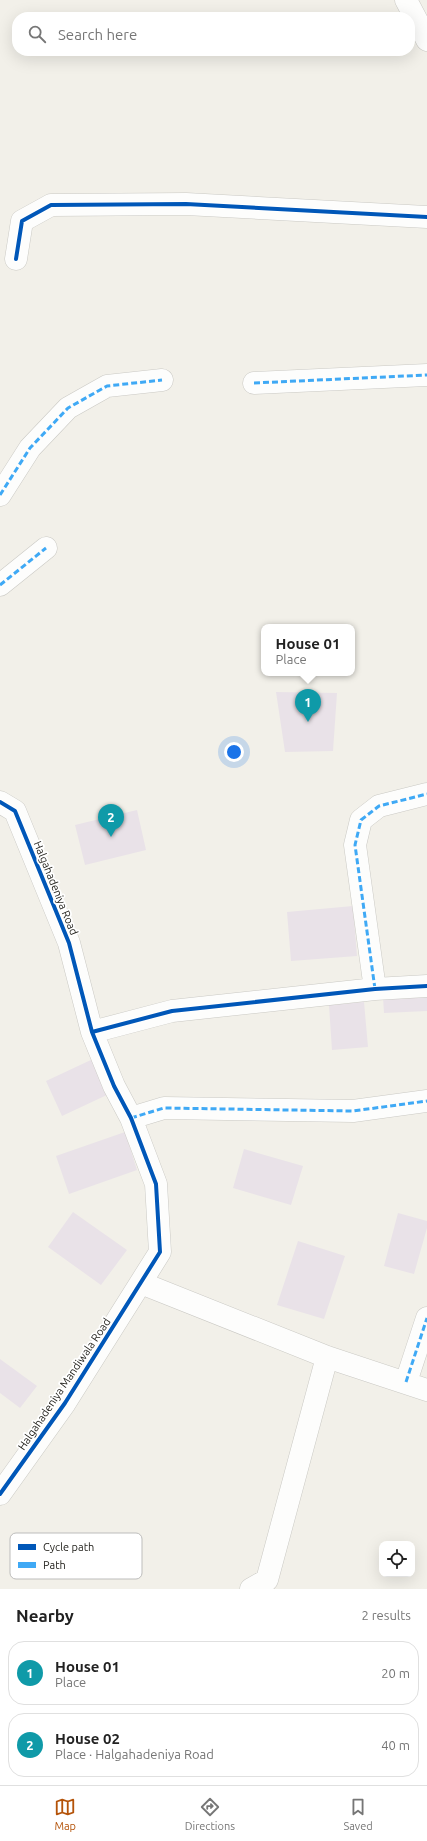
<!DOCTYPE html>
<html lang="en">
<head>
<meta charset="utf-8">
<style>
	:root { --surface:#fff; --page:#f6f6f6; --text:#222; --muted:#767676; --line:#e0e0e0; --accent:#b45309 }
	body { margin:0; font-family:Ubuntu,sans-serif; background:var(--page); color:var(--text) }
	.controls { position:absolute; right:12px; bottom:12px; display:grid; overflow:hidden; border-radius:8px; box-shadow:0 4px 16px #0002 }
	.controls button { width:36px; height:36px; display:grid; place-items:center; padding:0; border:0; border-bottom:1px solid var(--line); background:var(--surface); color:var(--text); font:20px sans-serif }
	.you { position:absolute; left:234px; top:752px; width:14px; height:14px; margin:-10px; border:3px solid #fff; border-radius:50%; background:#1a73e8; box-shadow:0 0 0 6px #1a73e833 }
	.badge { display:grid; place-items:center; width:26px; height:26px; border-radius:50%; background:var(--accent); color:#fff; font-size:13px; font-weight:700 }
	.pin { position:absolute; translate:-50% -33px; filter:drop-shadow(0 1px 2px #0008) }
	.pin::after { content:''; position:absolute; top:21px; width:14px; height:12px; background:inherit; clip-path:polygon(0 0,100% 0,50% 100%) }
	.popup { position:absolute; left:261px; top:624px; width:94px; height:52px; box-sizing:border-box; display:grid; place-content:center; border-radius:8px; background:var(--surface); filter:drop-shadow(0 1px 3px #0005); font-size:13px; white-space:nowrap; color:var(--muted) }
	.popup b { font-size:15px; color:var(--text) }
	.popup::after { content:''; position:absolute; left:50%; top:100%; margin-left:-8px; border:8px solid transparent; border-top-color:var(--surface) }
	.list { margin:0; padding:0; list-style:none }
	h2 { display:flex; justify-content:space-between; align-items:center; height:52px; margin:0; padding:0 16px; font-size:17px }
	h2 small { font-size:13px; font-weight:400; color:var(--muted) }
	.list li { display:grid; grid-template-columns:26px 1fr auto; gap:12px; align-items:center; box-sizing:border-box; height:64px; margin:0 8px 8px; padding:0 8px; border:1px solid var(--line); border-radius:16px }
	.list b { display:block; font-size:15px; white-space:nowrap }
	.list p { margin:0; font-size:13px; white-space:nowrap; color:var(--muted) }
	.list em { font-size:13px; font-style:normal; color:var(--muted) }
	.icon { flex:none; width:22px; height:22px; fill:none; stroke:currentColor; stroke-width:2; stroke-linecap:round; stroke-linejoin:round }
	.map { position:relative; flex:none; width:427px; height:1589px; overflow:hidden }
	.search { position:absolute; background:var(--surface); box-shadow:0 4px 16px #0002; left:12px; right:12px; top:12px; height:44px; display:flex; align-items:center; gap:10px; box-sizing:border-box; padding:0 14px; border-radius:16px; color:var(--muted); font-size:15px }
	.sheet { height:196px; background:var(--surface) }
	nav { display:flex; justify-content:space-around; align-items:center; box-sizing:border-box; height:56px; border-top:1px solid var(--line); background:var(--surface); font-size:11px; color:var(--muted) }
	nav a { display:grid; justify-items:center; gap:2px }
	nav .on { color:var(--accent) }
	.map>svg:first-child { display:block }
	.building { fill:#e9e2e8 }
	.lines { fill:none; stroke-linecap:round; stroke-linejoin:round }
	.minor-casing { stroke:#cac9c4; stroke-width:23 }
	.minor { stroke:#fdfdfc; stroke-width:22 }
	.quiet { stroke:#3fa9f5; stroke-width:3; stroke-dasharray:6 3; stroke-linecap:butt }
	.cycleway-casing { stroke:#fff; stroke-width:6 }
	.cycleway { stroke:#0057b8; stroke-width:4 }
	.labels { text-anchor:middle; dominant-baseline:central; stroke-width:3.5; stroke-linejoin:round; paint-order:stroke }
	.street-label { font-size:11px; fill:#24231e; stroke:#fff }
	.key { fill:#fff; stroke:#bdbdbc; stroke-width:1 }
	.key-label { font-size:11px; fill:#24231e }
</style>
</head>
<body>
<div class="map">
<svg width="427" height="1589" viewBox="0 0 427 1589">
	<rect width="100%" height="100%" fill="#f2f0e9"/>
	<path class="building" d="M276 692 337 693 333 751 285 752Z
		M137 810 146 850 85 865 75 825Z
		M353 906 357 956 291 961 287 912Z
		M427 979V1011L384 1013 382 981Z
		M364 1002 368 1047 332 1050 329 1005Z
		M93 1059 109 1094 62 1116 46 1081Z
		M125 1132 137 1170 69 1194 56 1156Z
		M244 1149 303 1166 291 1205 233 1188Z
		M73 1212 127 1250 101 1285 48 1247Z
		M398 1213 427 1221V1228L414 1274 384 1266Z
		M298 1241 345 1256 324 1319 277 1305Z
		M0 1359 37 1386 20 1408 0 1393Z"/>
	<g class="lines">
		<g class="minor-casing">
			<path id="minor" d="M406 0 427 40
				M16 259 22 221 51 205 186 204 427 217
				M254 383 427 375
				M0 495 30 448 68 408 107 386 162 380
				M0 585 46 548
				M0 802 15 811 69 943 92 1032 114 1086 131 1118 156 1184 160 1252 65 1403 0 1494
				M375 989 355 845 361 820 379 806 427 794
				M92 1032 172 1011 375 989 427 986
				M131 1118 164 1108 353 1111 427 1101
				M141 1283 327 1357 427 1390
				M406 1382 427 1318
				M251 1589 267 1580 327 1357"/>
		</g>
		<use href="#minor" class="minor"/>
		<path class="quiet" d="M254 383 427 375
			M0 495 30 448 68 408 107 386 162 380
			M0 585 46 548
			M375 989 355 845 361 820 379 806 427 794
			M131 1118 164 1108 353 1111 427 1101
			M406 1382 427 1318"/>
		<g class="cycleway-casing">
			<path id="cycleway" d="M16 259 22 221 51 205 186 204 427 217
				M0 802 15 811 69 943 92 1032 114 1086 131 1118 156 1184 160 1252 65 1403 0 1494
				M92 1032 172 1011 375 989 427 986"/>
		</g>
		<use href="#cycleway" class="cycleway"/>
	</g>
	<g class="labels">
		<g class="street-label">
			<text transform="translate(56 888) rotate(68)">Halgahadeniya Road</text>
			<text transform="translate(64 1384) rotate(-56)">Halgahadeniya Mandiwala Road</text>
		</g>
	</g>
	<rect x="10" y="1533" width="132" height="46" rx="6" class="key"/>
	<rect x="18" y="1544" width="18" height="6" fill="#0057b8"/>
	<rect x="18" y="1562" width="18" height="6" fill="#3fa9f5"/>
	<g class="key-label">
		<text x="43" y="1551">Cycle path</text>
		<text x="43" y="1569">Path</text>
	</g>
</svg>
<div class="controls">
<button><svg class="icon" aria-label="locate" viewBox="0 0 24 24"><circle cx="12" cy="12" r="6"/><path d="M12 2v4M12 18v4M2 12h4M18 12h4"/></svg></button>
</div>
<div class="you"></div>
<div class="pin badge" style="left:308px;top:722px;background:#0f9aa8">1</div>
<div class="popup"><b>House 01</b>Place</div>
<div class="pin badge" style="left:111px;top:837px;background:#0f9aa8">2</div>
<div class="search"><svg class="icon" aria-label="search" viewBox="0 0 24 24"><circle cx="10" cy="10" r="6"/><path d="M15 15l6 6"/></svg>Search here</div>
</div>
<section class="sheet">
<h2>Nearby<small>2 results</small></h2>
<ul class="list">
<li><span class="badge" style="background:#0f9aa8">1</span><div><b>House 01</b><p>Place</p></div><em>20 m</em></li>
<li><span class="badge" style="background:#0f9aa8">2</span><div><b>House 02</b><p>Place · Halgahadeniya Road</p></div><em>40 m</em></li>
</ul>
</section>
<nav>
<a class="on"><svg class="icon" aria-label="map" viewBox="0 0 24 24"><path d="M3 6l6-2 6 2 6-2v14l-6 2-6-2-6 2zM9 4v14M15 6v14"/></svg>Map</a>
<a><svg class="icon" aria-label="directions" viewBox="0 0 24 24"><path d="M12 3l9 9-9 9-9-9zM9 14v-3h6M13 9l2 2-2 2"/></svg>Directions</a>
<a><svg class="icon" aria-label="saved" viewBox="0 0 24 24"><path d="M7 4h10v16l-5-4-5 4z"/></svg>Saved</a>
</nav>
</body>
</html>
